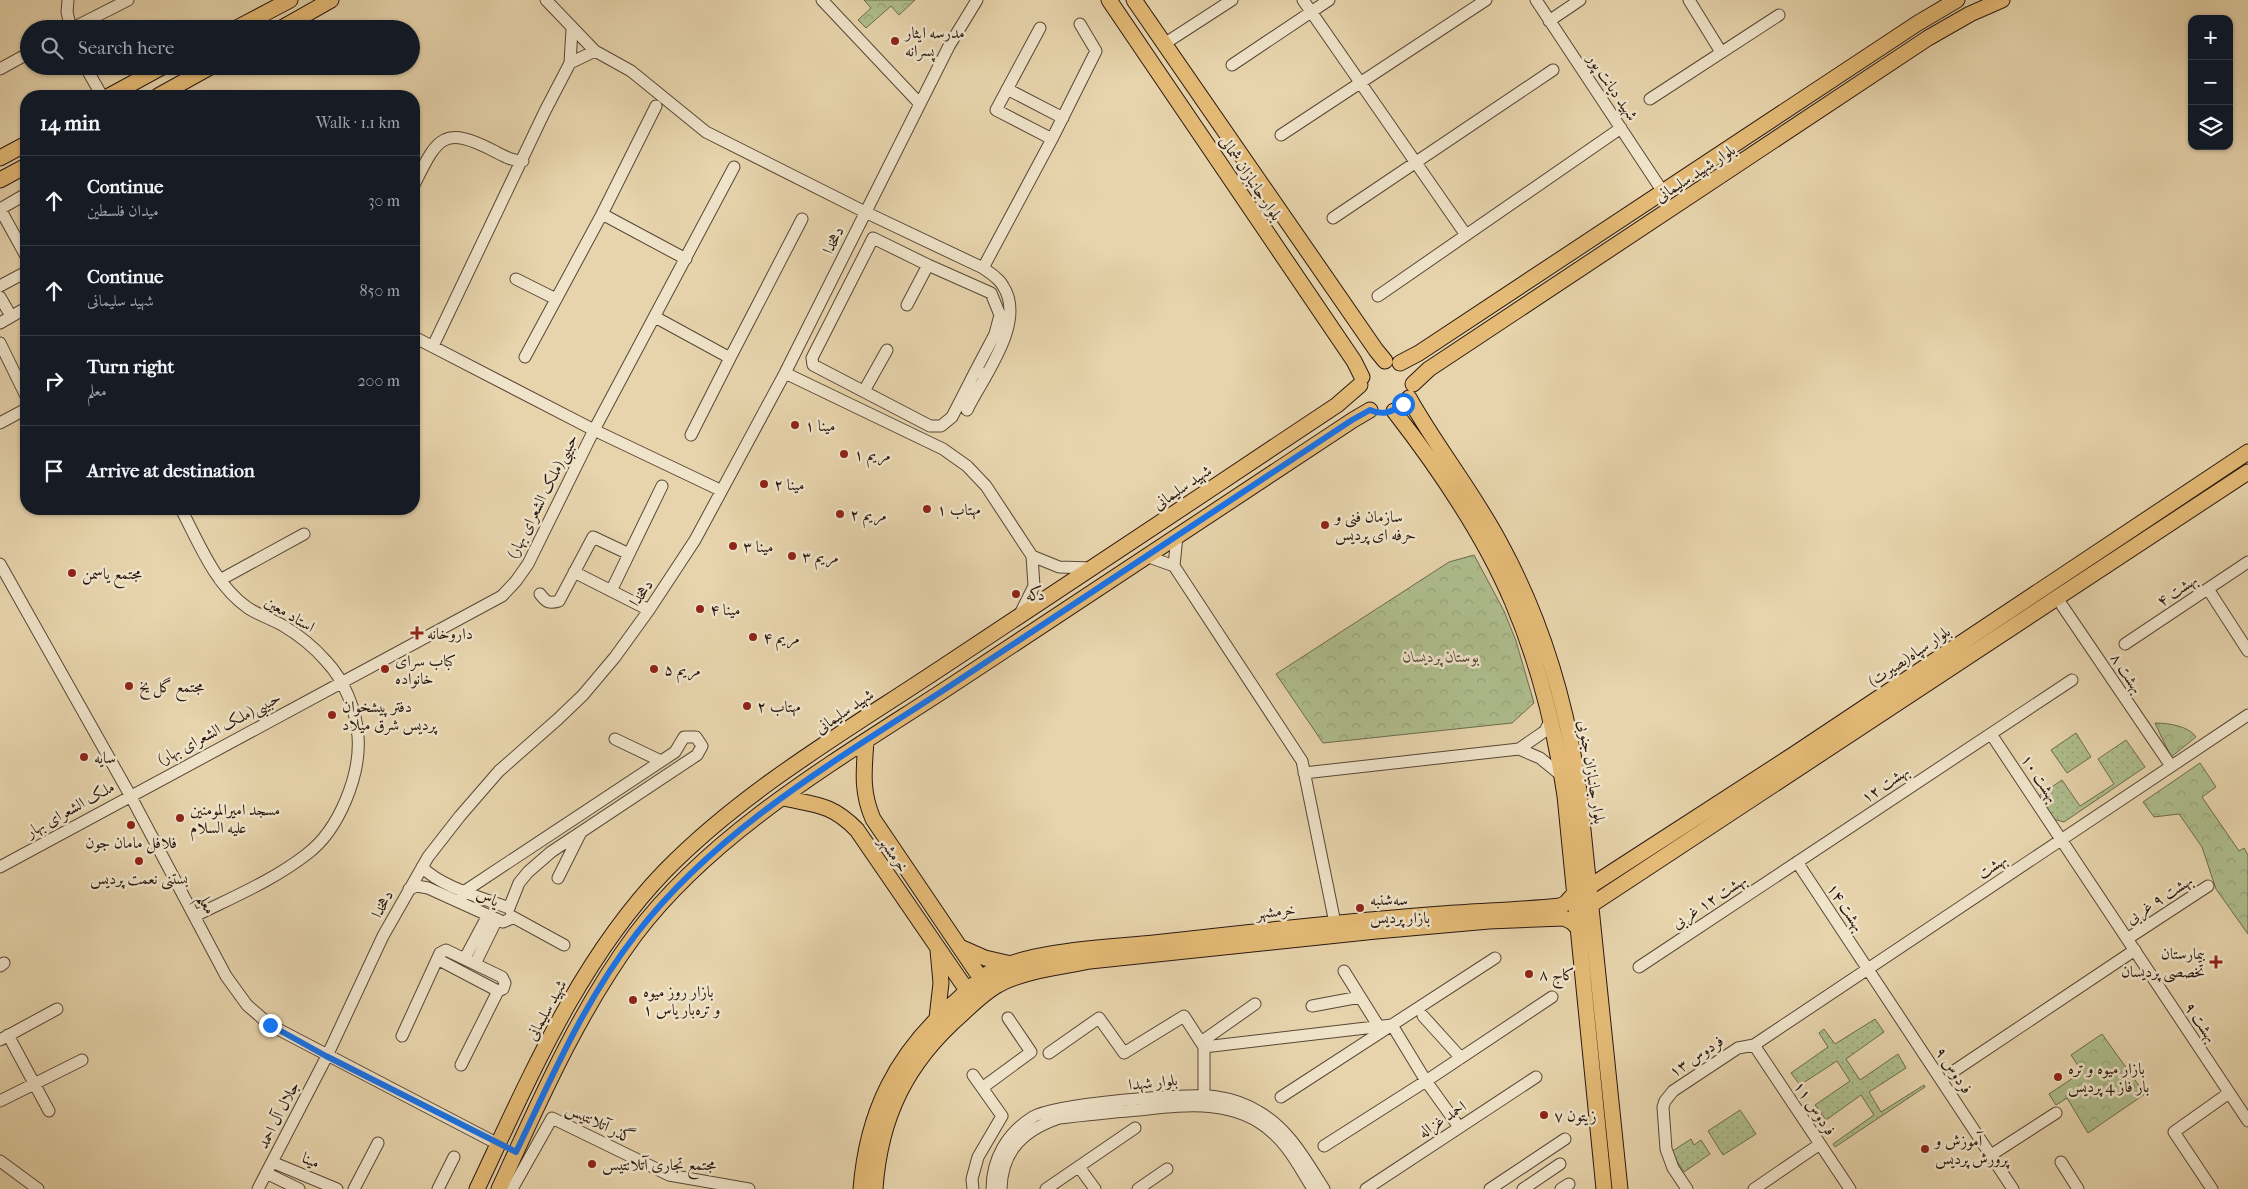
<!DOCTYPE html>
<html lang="en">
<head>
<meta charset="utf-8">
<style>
	:root { --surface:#171b24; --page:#20242c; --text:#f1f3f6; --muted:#9ea1a6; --line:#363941 }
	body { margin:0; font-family:"IM FELL French Canon",Amiri,serif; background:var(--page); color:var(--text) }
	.controls { position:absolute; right:15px; top:15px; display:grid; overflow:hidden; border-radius:10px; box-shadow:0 1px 4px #0004 }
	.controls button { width:45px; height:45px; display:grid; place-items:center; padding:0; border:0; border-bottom:1px solid var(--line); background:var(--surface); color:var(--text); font:25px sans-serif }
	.stop { position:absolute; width:15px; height:15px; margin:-11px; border:4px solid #1a73e8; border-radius:50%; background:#fff }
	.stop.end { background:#1a73e8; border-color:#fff; box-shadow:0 1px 5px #0008 }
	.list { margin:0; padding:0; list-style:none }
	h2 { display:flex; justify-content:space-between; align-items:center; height:65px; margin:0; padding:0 20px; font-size:21px }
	h2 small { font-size:16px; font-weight:400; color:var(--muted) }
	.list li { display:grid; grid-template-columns:32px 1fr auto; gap:15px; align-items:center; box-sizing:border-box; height:90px; padding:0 20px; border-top:1px solid var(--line) }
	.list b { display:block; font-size:19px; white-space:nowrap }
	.list p { margin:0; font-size:16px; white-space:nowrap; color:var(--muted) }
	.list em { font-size:16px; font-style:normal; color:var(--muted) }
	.icon { flex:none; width:28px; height:28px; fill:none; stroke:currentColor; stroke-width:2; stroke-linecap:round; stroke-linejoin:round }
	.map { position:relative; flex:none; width:2248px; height:1189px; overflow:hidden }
	.search { position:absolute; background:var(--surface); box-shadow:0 1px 4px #0004; left:20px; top:20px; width:400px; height:55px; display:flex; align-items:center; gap:12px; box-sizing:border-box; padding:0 18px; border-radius:28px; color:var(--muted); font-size:19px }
	.panel { position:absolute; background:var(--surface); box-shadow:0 1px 4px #0004; left:20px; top:90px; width:400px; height:425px; border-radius:20px }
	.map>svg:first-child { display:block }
	.grass { fill:url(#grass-dots); stroke:#6c6b4e }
	.park { fill:url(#park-crowns); stroke:#6c6b4e }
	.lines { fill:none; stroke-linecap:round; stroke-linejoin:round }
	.minor-casing { stroke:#584736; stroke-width:13 }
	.major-casing { stroke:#29180f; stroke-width:17 }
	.minor { stroke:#efe3c9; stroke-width:11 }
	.major { stroke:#e4ba76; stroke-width:15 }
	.route { stroke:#1a73e8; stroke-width:6 }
	.poi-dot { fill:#8f2418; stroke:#efe3c9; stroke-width:2 }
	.labels { text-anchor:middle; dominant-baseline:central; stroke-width:5; stroke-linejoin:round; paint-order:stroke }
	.poi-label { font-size:16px; fill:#29180f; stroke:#efe3c9; text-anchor:start }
	.street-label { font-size:16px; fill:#29180f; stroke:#efe3c9 }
	.park-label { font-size:16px; font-style:italic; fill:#514a35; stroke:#efe3c9 }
</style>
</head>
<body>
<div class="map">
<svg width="2248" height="1189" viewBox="0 0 2248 1189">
	<defs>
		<pattern id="grass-dots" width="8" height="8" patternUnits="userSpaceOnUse" patternTransform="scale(1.25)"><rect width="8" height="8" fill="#afbe8e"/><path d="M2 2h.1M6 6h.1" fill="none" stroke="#97a379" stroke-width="1.8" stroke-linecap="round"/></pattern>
		<pattern id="park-crowns" width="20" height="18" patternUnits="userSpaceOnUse" patternTransform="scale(1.25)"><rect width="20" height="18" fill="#afbe8e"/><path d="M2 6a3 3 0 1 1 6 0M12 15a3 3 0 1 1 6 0" fill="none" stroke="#97a379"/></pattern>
	</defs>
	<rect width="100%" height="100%" fill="#e7d4ac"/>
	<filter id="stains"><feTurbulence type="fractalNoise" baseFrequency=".004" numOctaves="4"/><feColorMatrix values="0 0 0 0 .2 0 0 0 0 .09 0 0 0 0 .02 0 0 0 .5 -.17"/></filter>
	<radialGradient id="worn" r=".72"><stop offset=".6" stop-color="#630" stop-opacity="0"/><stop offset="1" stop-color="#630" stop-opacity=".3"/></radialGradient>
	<path class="grass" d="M2076 733 2091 757 2067 773 2051 750Z
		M2126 740 2145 767 2064 822 2053 819 2037 797 2062 780 2080 806 2114 784 2098 759Z
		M1875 1019 1884 1032 1846 1059 1860 1080 1898 1054 1906 1068 1869 1092 1881 1112 1924 1085 1925 1087 1835 1147 1833 1144 1874 1115 1861 1095 1826 1120 1815 1105 1850 1081 1837 1061 1800 1085 1791 1073 1828 1047 1819 1033 1824 1029 1835 1044Z
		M1740 1110 1756 1134 1723 1155 1708 1131Z
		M1691 1139 1694 1145 1701 1140 1710 1154 1684 1172 1671 1152Z"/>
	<path class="park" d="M864 0H915L899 15 891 6 866 28 858 20 871 8Z
		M1474 555 1504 611 1516 641 1534 703 1512 723 1323 743 1276 674 1449 562Z
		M2155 723C2168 723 2189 726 2196 737L2171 757Z
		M2200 763 2216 787 2202 797 2239 851 2244 848 2248 855V934L2216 889 2202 847 2179 814 2154 817 2143 802Z
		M2102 1034 2145 1094 2088 1133 2067 1098 2056 1105 2049 1094 2082 1072 2071 1055Z"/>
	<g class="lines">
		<g class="minor-casing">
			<path id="minor" d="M68 0 67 12 71 29
				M546 0 595 51 631 71 706 132 865 212 983 268C990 273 999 278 1003 286 1027 322 983 377 967 410
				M822 0 920 104
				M1303 0 1466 235
				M1536 0 1663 192
				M1689 0 1721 52
				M1549 21 1580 0
				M1040 28 996 110 1052 139
				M71 29 128 0
				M1164 44 1232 0
				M570 63 595 51
				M1232 65 1329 0
				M85 66 102 96
				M0 69 29 53
				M1007 89 1063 118
				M1650 99 1779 15
				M1281 135 1486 0
				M414 185C437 139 442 124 494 151 504 156 512 161 523 161
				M0 209 26 256
				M0 209 26 194
				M602 214 656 106
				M1333 218 1553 70
				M928 265 991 293 1000 315 995 334 976 370 981 373
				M983 268 1052 139 1096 51 1080 24
				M516 279 556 299
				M0 286 26 272
				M1378 296 1621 128
				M0 297 11 316
				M907 305 928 265 873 238 812 358 813 365 930 426H941L952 417 976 370
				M655 317 730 358 691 435
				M0 323 26 308
				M414 337 594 430 720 490
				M0 343 26 396
				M433 346 545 111 570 63 572 29
				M525 357 602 214 686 259
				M730 358 802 219
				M785 373 943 449 967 466 986 486 1032 556 1034 586 1020 614
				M864 391 887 350
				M0 423 26 409
				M181 509C199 543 215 585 248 608 259 615 271 619 282 625 299 635 313 646 326 661 344 680 356 709 358 736 361 775 339 830 307 854 274 880 233 897 195 916
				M1032 556 1059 567 1093 568
				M1146 556 1174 566 1177 536
				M0 564 130 795 226 976 247 1005 270 1025 498 1144
				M1174 566 1302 761 1335 923
				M574 572 649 610
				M220 580 304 534
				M2208 589 2248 651
				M611 591 662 486
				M540 594C546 602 549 604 559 601L593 537 629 554
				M2057 598 2171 766
				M2125 644 2248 562
				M1991 734 2248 1121
				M615 739 661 761
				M1519 749 1545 731 1551 719
				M1304 773 1519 749 1540 758 1562 776
				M1797 862 2013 1189
				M0 867 502 596 516 581 528 564 594 430 734 167
				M422 867C441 887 483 898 509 908L519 883 528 872 551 852 697 755 702 746 696 737H684L675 752 465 891 459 902
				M558 878 580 834
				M409 889 417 886 428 888 503 922 510 919 511 916 564 945
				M2127 939 2208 886
				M465 958 488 915
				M439 960 498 991
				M475 964 497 919
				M0 966 4 963
				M1639 967 2072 680
				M1344 971 1379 1027
				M1312 1006 1360 997
				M1423 1016 1461 1058
				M8 1035 49 1111
				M402 1036 440 953 446 950 502 977 505 983 503 989 498 991 461 1065
				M0 1040 57 1009
				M1201 1042 1255 1004
				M1754 1045 1850 1189
				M1204 1047 1392 1025 1426 1081 1459 1127
				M1049 1053 1099 1018 1124 1053 1184 1016 1204 1047V1096
				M1954 1071 2135 950
				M982 1088 1031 1052 1008 1018
				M1281 1097 1495 958
				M0 1101 82 1060
				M1324 1146 1426 1081 1552 997
				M1991 1155 2056 1113
				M0 1161 38 1189
				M272 1162 337 1189
				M2061 1162 2078 1189
				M1079 1167 1095 1189
				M266 1173 299 1189
				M258 1189 327 1056 383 936 428 857 460 816 499 771 558 719 583 695 615 657 649 610 695 540 785 373 949 46 977 0
				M354 1189 378 1143
				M438 1189 454 1157
				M512 1189 552 1118 669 1175 749 1189
				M973 1189 972 1179 978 1157 1002 1116 973 1075
				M992 1189C992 1159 1007 1133 1033 1117 1055 1104 1189 1092 1217 1097 1231 1099 1246 1104 1259 1112 1289 1129 1306 1161 1324 1189
				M1001 1189C1002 1150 1024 1130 1059 1118 1086 1115 1112 1112 1139 1110 1185 1105 1236 1098 1273 1133 1290 1148 1301 1170 1313 1189
				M1046 1189 1135 1128
				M1138 1189 1167 1169
				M1366 1189 1536 1077
				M1490 1189 1565 1139
				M1523 1189 1560 1164
				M1561 1189 1569 1184
				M1687 1189 1673 1168 1666 1149 1663 1107 1665 1101 1673 1091 1738 1048 1754 1045 2248 715
				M1754 1189 1820 1144
				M2212 1189 2174 1132 2229 1093"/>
		</g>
		<g class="major-casing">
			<path id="major" d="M1109 0 1354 361 1362 377
				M1134 0 1376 350 1385 361
				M235 29 290 0
				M280 29 331 0
				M109 96 164 66
				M158 96 212 66
				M0 158 26 144
				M0 180 26 166
				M1400 363 1419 353 1918 23 1957 0
				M1413 384 1429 369 1928 38 1970 14 2002 0
				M1409 398C1437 448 1473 492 1500 543 1542 620 1567 704 1579 791L1620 1189
				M1394 411C1439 469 1483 533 1512 601 1539 664 1555 729 1565 796L1604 1189
				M866 741C864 771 861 791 873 819L986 986
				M783 798C816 805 832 804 857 830L973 999
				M1589 887 1793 755 2248 452
				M1591 905 2248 472
				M960 947 985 958 1011 964
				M937 1018 941 983 938 950
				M477 1189C529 1079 579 960 665 871 745 789 848 730 944 666 1075 580 1206 492 1337 405L1360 385
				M499 1189C539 1102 578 1012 635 935 713 831 842 757 949 687 1083 598 1218 509 1353 420L1370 410
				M861 1189C867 1112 896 1054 954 1003 965 993 976 981 989 973 1030 950 1106 948 1154 943 1250 932 1346 921 1442 914 1481 911 1521 910 1560 906L1566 903 1574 894
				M875 1189C880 1116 907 1062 962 1014 973 1004 985 992 998 985 1022 971 1062 967 1090 961L1376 931 1489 921 1564 918 1572 922 1579 929"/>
		</g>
		<use href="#minor" class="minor"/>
		<use href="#major" class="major"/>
	</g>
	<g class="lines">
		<path class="route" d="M270 1025 326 1056 516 1152C552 1077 585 999 637 933 720 826 842 757 953 684 1086 596 1219 508 1352 420L1370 410C1383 416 1392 412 1403 404"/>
	</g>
	<g class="poi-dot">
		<circle cx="895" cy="41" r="5"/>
		<circle cx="795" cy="425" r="5"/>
		<circle cx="844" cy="454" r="5"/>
		<circle cx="764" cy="484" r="5"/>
		<circle cx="927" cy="509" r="5"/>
		<circle cx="840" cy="514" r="5"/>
		<circle cx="1325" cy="525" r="5"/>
		<circle cx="733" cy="546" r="5"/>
		<circle cx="792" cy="556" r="5"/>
		<circle cx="72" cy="573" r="5"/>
		<circle cx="1016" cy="594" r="5"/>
		<circle cx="700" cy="609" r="5"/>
		<path d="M414.5 625.5h5v5h5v5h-5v5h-5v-5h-5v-5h5z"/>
		<circle cx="753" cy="637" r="5"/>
		<circle cx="385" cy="669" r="5"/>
		<circle cx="654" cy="669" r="5"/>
		<circle cx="129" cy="686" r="5"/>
		<circle cx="747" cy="706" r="5"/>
		<circle cx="332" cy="715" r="5"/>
		<circle cx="84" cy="757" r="5"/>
		<circle cx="180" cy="818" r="5"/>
		<circle cx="131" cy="825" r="5"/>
		<circle cx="139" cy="861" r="5"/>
		<circle cx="1360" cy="908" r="5"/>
		<path d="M2213.5 954.5h5v5h5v5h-5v5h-5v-5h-5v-5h5z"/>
		<circle cx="1529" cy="974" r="5"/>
		<circle cx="633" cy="1000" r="5"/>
		<circle cx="2058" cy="1077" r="5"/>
		<circle cx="1544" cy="1115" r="5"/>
		<circle cx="1925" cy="1149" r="5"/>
		<circle cx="592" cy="1164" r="5"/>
	</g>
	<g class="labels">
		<g class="poi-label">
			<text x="905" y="32">مدرسه ایثار<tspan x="905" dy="18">پسرانه</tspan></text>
			<text x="805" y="425">مینا ۱</text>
			<text x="854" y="454">مریم ۱</text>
			<text x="774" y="484">مینا ۲</text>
			<text x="937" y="509">مهتاب ۱</text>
			<text x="850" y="514">مریم ۲</text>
			<text x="1335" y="516">سازمان فنی و<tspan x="1335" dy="18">حرفه ای پردیس</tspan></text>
			<text x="743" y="546">مینا ۳</text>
			<text x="802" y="556">مریم ۳</text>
			<text x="82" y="573">مجتمع یاسمن</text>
			<text x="1026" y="594">دکه</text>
			<text x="710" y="609">مینا ۴</text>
			<text x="427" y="633">داروخانه</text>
			<text x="763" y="637">مریم ۴</text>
			<text x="395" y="660">کباب سرای<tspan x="395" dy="18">خانواده</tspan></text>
			<text x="664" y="669">مریم ۵</text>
			<text x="139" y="686">مجتمع گل یخ</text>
			<text x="342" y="706">دفتر پیشخوان<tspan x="342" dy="18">پردیس شرق میلاد</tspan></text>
			<text x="757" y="706">مهتاب ۲</text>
			<text x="94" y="757">سایه</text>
			<text x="190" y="809">مسجد امیرالمومنین<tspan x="190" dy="18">علیه السلام</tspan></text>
			<text x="131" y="842" text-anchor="middle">فلافل مامان جون</text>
			<text x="139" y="878" text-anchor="middle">بستنی نعمت پردیس</text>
			<text x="1370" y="899">سه‌شنبه<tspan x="1370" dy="18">بازار پردیس</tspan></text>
			<text x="2205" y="953" text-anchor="end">بیمارستان<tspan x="2205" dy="18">تخصصی پردیسان</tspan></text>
			<text x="1539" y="974">کاج ۸</text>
			<text x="643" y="991">بازار روز میوه<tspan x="643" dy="18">و تره‌بار یاس ۱</tspan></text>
			<text x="2068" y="1068">بازار میوه و تره<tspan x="2068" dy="18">بار فاز 4 پردیس</tspan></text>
			<text x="1554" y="1115">زیتون ۷</text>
			<text x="1935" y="1140">آموزش و<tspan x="1935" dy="18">پرورش پردیس</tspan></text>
			<text x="602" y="1164">مجتمع تجاری آتلانتیس</text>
		</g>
		<g class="street-label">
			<text transform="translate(1613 87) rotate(56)">شهید دیانت پور</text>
			<text transform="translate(1695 173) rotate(-33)">بلوار شهید سلیمانی</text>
			<text transform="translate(1251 178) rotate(56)">بلوار جانبازان شمالی</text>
			<text transform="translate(833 240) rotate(-63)">دهخدا</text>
			<text transform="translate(1182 487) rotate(-34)">شهید سلیمانی</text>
			<text transform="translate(542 496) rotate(-63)">حبیبی(ملک الشعرای بهار)</text>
			<text transform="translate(2177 590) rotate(-34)">بهشت ۴</text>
			<text transform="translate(641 593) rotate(-55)">دهخدا</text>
			<text transform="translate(290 614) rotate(31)">استاد معین</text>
			<text transform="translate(1909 656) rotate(-34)">بلوار سپاه(بصیرت)</text>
			<text transform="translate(2127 673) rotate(56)">بهشت ۸</text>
			<text transform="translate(844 711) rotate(-34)">شهید سلیمانی</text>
			<text transform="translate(219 728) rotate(-28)">حبیبی(ملک الشعرای بهار)</text>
			<text transform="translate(1592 772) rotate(81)">بلوار جانبازان جنوبی</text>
			<text transform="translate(2040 778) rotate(57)">بهشت ۱۰</text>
			<text transform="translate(1885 784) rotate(-34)">بهشت ۱۲</text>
			<text transform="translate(70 809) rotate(-29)">ملک الشعرای بهار</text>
			<text transform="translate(894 854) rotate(56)">خرمشهر</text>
			<text transform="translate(1992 866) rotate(-34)">بهشت</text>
			<text transform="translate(488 897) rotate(25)">یاس</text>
			<text transform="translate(2159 899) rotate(-33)">بهشت ۹ غربی</text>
			<text transform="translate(1709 901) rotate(-33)">بهشت ۱۲ غربی</text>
			<text transform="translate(207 904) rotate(62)">معلم</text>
			<text transform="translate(382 904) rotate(-62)">دهخدا</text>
			<text transform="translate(1846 907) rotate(57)">بهشت ۱۴</text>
			<text transform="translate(1276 911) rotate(-6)">خرمشهر</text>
			<text transform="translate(546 1010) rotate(-61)">شهید سلیمانی</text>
			<text transform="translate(2201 1022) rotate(56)">بهشت ۹</text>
			<text transform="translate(1696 1056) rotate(-34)">فردوس ۱۳</text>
			<text transform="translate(1954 1070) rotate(56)">فردوس ۹</text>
			<text transform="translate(1153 1082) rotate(-6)">بلوار شهدا</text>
			<text transform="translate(1815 1108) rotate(56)">فردوس ۱۱</text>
			<text transform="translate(278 1115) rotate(-63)">جلال آل احمد</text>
			<text transform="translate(1442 1119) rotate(-33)">احمد غزاله</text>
			<text transform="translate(600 1123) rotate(26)">گذر آتلانتیس</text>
			<text transform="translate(311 1160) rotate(23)">مینا</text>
		</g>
		<g class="park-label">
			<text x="1441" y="656">بوستان پردیسان</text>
		</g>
	</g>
	<rect width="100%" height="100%" filter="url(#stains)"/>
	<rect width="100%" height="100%" fill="url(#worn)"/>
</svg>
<div class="controls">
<button>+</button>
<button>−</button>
<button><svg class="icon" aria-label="layers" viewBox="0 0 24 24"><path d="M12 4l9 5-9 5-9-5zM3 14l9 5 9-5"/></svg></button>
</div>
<div class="stop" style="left:1403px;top:404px"></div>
<div class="stop end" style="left:270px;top:1025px"></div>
<div class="search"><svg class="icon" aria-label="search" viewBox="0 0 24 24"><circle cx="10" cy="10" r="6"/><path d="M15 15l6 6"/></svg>Search here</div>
<section class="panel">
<h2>14 min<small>Walk · 1.1 km</small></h2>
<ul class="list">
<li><svg class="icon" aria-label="ahead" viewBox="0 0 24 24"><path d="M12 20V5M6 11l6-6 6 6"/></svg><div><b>Continue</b><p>میدان فلسطین</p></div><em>30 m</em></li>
<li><svg class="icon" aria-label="ahead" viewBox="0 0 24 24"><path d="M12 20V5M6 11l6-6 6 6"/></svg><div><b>Continue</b><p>شهید سلیمانی</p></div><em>850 m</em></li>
<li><svg class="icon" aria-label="right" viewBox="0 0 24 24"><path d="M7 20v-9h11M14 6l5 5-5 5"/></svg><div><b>Turn right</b><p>معلم</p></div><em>200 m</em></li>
<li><svg class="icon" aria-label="arrive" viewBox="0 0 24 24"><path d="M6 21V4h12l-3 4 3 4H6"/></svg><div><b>Arrive at destination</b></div></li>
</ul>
</section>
</div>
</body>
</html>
